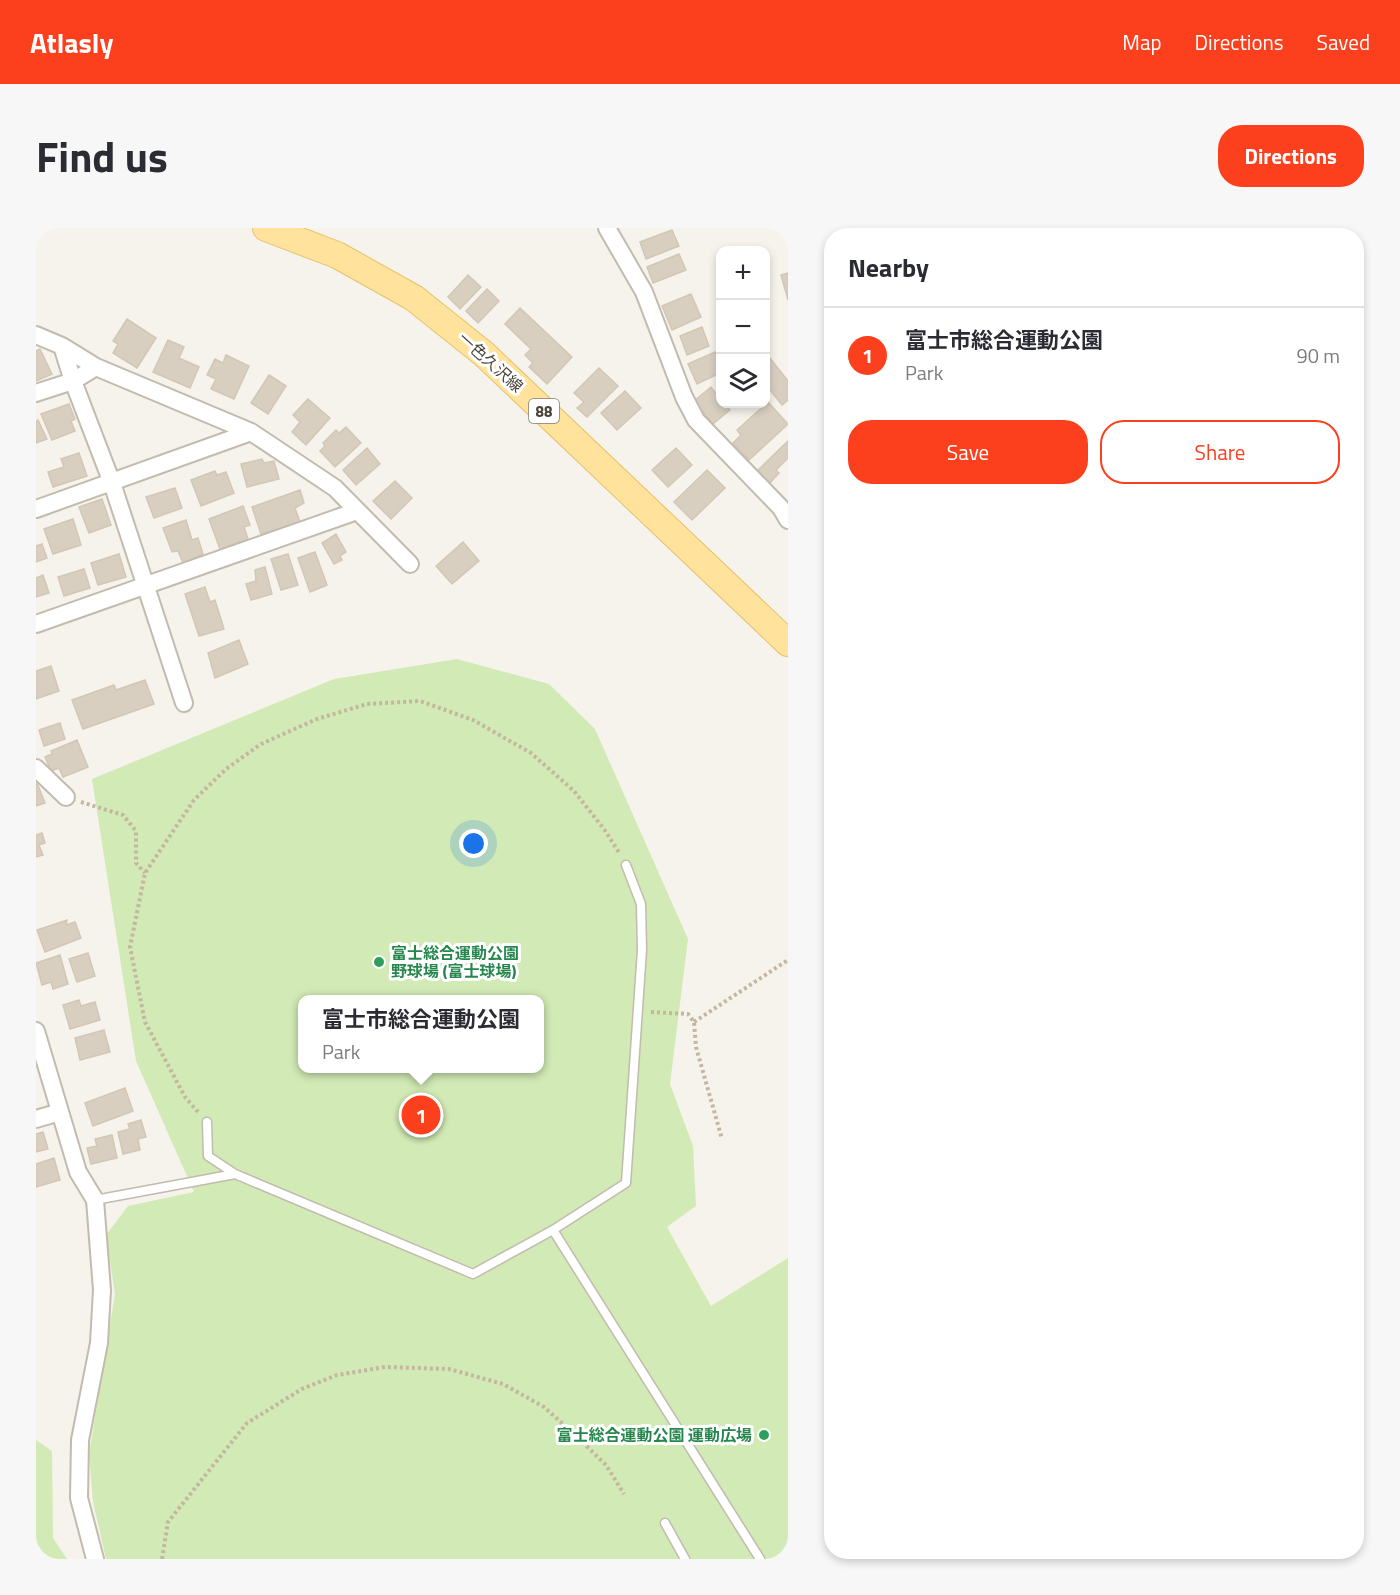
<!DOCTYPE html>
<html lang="en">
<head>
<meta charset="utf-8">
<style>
	:root { --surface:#fff; --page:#f7f7f7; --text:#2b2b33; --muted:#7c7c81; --line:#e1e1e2; --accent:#fc3f1d }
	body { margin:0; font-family:"Titillium Web","Noto Sans JP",sans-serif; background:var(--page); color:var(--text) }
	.controls { position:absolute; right:18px; top:18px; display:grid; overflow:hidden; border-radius:12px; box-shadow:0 3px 9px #0003 }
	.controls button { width:54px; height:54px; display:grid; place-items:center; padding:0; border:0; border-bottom:2px solid var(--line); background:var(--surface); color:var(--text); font:30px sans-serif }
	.you { position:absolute; left:438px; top:616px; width:21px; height:21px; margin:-15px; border:4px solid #fff; border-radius:50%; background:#1a73e8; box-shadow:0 0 0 9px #1a73e833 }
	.badge { display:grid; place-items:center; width:39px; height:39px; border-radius:50%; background:var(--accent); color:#fff; font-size:20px; font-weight:700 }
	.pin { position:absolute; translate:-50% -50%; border:3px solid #fff; box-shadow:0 2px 6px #0006 }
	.popup { position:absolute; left:262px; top:767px; width:246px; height:78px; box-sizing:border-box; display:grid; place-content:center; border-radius:12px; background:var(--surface); filter:drop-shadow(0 2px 4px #0005); font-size:20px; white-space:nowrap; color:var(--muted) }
	.popup b { font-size:22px; color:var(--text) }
	.popup::after { content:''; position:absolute; left:50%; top:100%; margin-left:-12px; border:12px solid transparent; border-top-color:var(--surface) }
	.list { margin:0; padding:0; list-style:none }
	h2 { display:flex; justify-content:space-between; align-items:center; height:78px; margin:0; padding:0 24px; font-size:26px }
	h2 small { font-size:20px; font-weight:400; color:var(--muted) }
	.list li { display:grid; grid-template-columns:39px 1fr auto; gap:18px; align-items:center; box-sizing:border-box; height:96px; padding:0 24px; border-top:2px solid var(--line) }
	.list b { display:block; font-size:22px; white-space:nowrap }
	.list p { margin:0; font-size:20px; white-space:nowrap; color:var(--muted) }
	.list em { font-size:20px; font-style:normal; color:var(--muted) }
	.actions { display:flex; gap:12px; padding:18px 24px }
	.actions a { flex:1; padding:14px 0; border:2px solid var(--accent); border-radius:24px; text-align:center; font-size:21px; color:var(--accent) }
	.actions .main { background:var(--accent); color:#fff }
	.icon { flex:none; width:33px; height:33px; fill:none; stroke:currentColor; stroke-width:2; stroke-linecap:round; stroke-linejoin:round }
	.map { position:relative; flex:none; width:752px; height:1331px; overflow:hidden; border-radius:24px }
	header { display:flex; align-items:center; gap:36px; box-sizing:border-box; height:84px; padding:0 30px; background:var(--accent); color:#fff }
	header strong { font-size:28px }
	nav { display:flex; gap:33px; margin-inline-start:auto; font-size:21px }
	.intro { display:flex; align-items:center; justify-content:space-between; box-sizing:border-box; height:144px; padding:0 36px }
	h1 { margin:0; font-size:42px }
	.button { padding:15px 27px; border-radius:24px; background:var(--accent); color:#fff; font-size:21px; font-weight:700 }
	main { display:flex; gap:36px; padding:0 36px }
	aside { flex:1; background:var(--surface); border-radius:24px; box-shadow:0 3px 9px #0003 }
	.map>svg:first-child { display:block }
	.green { fill:#d2eab5; fill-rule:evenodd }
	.building { fill:#d8cfc1; stroke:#d3c7b4; stroke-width:1.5 }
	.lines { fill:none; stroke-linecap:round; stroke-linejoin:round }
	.service-casing { stroke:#c2bbae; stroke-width:11 }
	.minor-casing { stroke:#c2bbae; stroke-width:20 }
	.primary-casing { stroke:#e6c16a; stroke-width:28 }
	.path { stroke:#c4b79f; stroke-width:4; stroke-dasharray:3 3; stroke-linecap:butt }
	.service { stroke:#fff; stroke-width:8 }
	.minor { stroke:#fff; stroke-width:16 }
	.primary { stroke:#ffe39c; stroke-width:26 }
	.leisure-dot { fill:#2e9e5b; stroke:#fff; stroke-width:2 }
	.labels { text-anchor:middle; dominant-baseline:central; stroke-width:6; stroke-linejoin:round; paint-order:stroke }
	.shield { fill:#fff; stroke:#817c74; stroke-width:1.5 }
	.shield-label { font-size:15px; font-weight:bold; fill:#4b4439 }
	.street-label { font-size:16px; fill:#4b4439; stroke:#fff }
	.leisure-label { font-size:16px; font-weight:bold; fill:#27864d; stroke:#fff; text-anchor:start }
</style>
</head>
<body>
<header>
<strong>Atlasly</strong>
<nav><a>Map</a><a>Directions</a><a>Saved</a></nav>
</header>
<div class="intro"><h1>Find us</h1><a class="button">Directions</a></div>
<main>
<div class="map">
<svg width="752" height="1331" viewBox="0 0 752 1331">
	<rect width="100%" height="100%" fill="#f6f3ec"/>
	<path class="green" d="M421 431 513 456 559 501 652 711 634 856 657 918 660 978 631 999 675 1078 752 1030V1331H70L57 1274 53 1226 79 1066 70 1007 92 978 158 964 100 833 56 551 298 451ZM266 772H504V840H266Z
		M0 1212 16 1223 17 1310 31 1331H0Z"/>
	<path class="building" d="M636 2 643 18 610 31 604 14Z
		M643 26 650 42 617 55 611 39Z
		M752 45V72L745 47Z
		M432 47 445 59 424 81 412 69Z
		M451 61 463 73 442 95 430 83Z
		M655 66 665 89 636 102 626 78Z
		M484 80 536 129 511 156 493 139 497 135 489 127 495 121 469 96Z
		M91 91 120 110 101 140 77 125 82 116 77 113Z
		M666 99 673 118 651 127 644 108Z
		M132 112 148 119 143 130 163 139 154 160 117 144Z
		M4 121 16 146 0 153V123Z
		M679 124 684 135V145L661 156 652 136Z
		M190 127 213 138 198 171 175 161 180 151 171 147 179 131 187 135Z
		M733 129 752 153V172L746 177 730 157V132Z
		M563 140 582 158 551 189 541 180 548 174 538 165Z
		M233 147 250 158 232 186 215 175Z
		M675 159 684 171V176H688L694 182 677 196 658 173Z
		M589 163 605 180 581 202 565 185Z
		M272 171 294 190 270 217 256 204 264 194 257 187Z
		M732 174 752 196 713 232 697 215 705 207 701 202Z
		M33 176 39 191 35 193 39 203 16 212 5 186Z
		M2 192 11 211 0 215V193Z
		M310 199 325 215 299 239 284 223 289 218 287 215 300 202 303 205Z
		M752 213V230L740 242 743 245 733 256 721 243Z
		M331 220 344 236 320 257 307 242Z
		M640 220 656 237 632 259 616 242Z
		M43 225 51 248 17 259 12 244 28 239 25 231Z
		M226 231 228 235 238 233 243 251 211 259 205 236Z
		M671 242 689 260 656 292 638 274Z
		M179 243 181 247 190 244 198 265 165 278 155 252Z
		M359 253 376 270 355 291 337 273Z
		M139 260 146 280 118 290 110 269Z
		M264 262 268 275 259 280 264 294 225 306 216 279Z
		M66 271 75 297 53 305 43 279Z
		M207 278 214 297 208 299 212 311 184 321 173 291Z
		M37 291 45 317 17 326 8 301Z
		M150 292 156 312 162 310 167 326 147 335 142 323 136 324 127 300Z
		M300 306 310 324 304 328 306 332 298 336 286 315Z
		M427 314 443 333 416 356 400 338Z
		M6 316 11 330 0 334V318Z
		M279 324 291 357 274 364 262 330Z
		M83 326 90 349 62 357 55 335Z
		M252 326 262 357 245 362 235 331Z
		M229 339 236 366 215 372 210 356 220 353 219 342Z
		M48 341 54 360 28 368 22 349Z
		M7 347 13 365 0 369V350Z
		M169 359 174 374 179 372 188 401 163 408 149 366Z
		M203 412 212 436 179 450 172 425Z
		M15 438 23 463 0 471V443Z
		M109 452 118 476 47 501 36 472 78 457 80 462Z
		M24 495 29 511 8 518 3 502Z
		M41 512 52 539 27 549 23 540 15 543 9 529 16 526 15 523Z
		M1 555 9 575 0 578V556Z
		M6 605 9 615 3 617 7 627 0 629V607Z
		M31 692 30 697 39 694 45 710 9 724 1 702Z
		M52 725 59 748 41 754 33 731Z
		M24 727 32 756 17 761 15 754 6 757 0 735Z
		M43 772 45 778 59 774 64 792 34 801 27 777Z
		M68 802 74 824 44 832 39 810Z
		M89 860 97 883 57 898 49 875Z
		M105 892 110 909 102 911 104 922 87 926 82 904 94 901 92 896Z
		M7 904 12 921 0 924V906Z
		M76 907 81 930 55 936 51 920 61 918 59 911Z
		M18 930 24 952 0 959V936Z"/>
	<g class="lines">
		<g class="service-casing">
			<path id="service" d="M171 894 172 928 199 946
				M59 972 199 946 437 1046 517 1002 590 955 606 722 605 676 590 637
				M517 1002 724 1331
				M629 1295 649 1331"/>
		</g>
		<g class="minor-casing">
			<path id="minor" d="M571 0 608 64 648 169 660 192 745 280 752 292
				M0 107 26 118 60 139 215 204 299 260 374 336
				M26 118 37 153 76 255 148 475
				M0 165 37 153 60 139
				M0 281 215 204
				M0 396 321 283
				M0 540 30 569
				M0 803 42 944 59 972 66 1062 63 1115 44 1212 43 1270 59 1331
				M0 891 24 884"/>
		</g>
		<g class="primary-casing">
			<path id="primary" d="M230 0 301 27 378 70 448 126 752 415"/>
		</g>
		<path class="path" d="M45 574 87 587 100 603V635L109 645
			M615 784 652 786 658 794 660 819 686 911
			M658 794 752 732
			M162 884 149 869 109 794 94 719 109 645 158 572 190 541 225 516 281 491 331 476 384 473 437 492 495 525 538 563 568 601 584 626
			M126 1331 132 1294 211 1195 266 1161 301 1147 349 1139 413 1141 467 1156 508 1179 538 1206 570 1237 588 1266"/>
		<use href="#service" class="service"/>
		<use href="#minor" class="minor"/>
		<use href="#primary" class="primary"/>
	</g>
	<g class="leisure-dot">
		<circle cx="343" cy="734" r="6"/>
		<circle cx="728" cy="1207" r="6"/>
	</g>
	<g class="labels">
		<rect class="shield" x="493" y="171" width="30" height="24" rx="4.5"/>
		<g class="shield-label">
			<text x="508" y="183">88</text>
		</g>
		<g class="street-label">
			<text transform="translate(455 134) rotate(42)">一色久沢線</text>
		</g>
		<g class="leisure-label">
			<text x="355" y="725">富士総合運動公園<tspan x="355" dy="18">野球場 (富士球場)</tspan></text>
			<text x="716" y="1207" text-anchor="end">富士総合運動公園 運動広場</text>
		</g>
	</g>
</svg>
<div class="controls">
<button>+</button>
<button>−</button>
<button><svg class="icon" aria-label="layers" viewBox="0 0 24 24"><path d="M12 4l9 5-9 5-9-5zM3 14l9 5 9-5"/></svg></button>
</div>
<div class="you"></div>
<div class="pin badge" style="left:385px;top:887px">1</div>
<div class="popup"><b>富士市総合運動公園</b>Park</div>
</div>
<aside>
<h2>Nearby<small></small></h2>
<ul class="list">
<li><span class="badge">1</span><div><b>富士市総合運動公園</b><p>Park</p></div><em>90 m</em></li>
</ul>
<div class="actions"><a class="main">Save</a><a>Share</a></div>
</aside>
</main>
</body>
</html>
